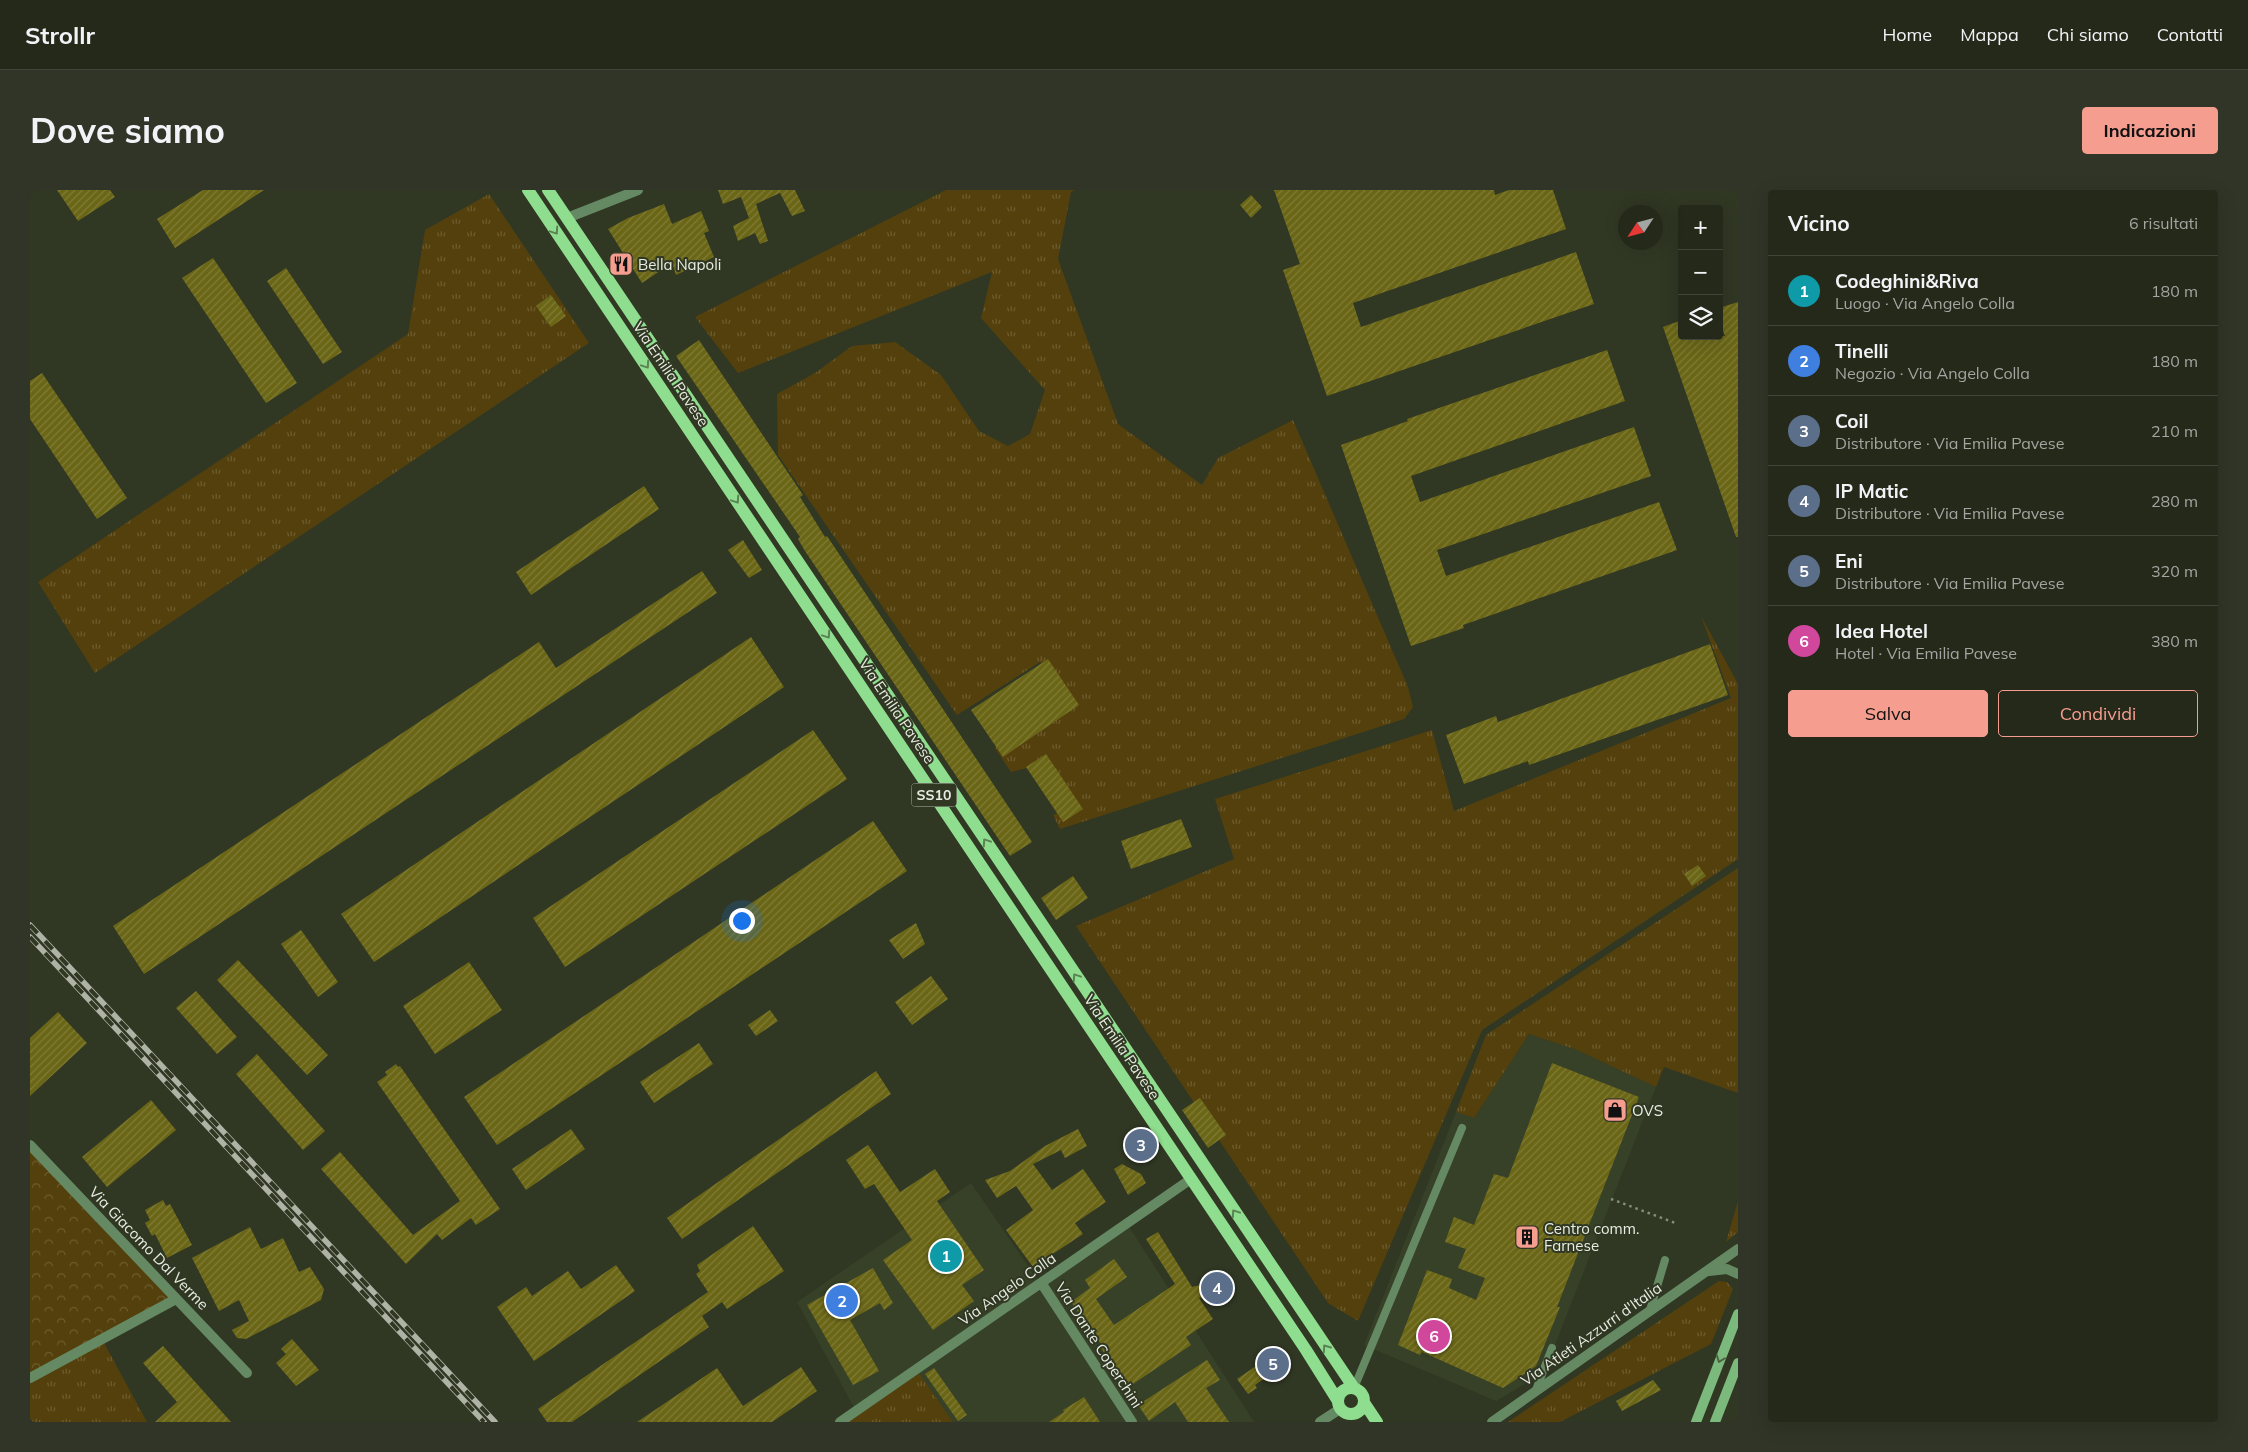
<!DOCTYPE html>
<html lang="it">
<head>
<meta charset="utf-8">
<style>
	:root { --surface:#24291a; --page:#303527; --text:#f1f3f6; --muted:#a3a6a2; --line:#414539; --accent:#f59d8f }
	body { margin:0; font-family:Mulish,sans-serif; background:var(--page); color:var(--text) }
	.controls { position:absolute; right:15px; top:15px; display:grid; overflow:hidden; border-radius:5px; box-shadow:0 5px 20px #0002 }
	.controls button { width:45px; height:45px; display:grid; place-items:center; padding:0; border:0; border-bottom:1px solid var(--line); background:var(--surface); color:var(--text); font:25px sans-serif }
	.compass { position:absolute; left:1588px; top:15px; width:45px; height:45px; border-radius:50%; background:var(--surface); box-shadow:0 5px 20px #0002; rotate:234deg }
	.you { position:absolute; left:711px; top:730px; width:18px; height:18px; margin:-12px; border:4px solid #fff; border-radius:50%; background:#1a73e8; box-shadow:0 0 0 8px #1a73e833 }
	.badge { display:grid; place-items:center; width:32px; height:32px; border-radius:50%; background:var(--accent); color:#fff; font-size:16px; font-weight:700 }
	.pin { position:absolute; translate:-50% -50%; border:2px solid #fff; box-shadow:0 1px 5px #0006 }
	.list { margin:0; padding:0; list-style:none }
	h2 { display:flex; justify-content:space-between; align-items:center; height:65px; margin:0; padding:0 20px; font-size:21px }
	h2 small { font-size:16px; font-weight:400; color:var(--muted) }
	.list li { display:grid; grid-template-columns:32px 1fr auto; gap:15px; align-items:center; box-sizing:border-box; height:70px; padding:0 20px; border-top:1px solid var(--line) }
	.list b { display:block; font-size:19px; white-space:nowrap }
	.list p { margin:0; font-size:16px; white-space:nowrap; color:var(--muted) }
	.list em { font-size:16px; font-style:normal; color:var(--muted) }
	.actions { display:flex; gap:10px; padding:15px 20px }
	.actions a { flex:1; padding:11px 0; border:1px solid var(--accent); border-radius:5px; text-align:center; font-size:18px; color:var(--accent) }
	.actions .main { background:var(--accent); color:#111 }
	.icon { flex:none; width:28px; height:28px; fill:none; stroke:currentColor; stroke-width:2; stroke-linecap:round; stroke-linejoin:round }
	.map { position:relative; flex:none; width:1708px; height:1232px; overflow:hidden; border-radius:5px }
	header { display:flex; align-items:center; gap:30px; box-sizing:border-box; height:70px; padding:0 25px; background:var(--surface); border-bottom:1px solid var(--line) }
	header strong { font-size:24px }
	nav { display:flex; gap:28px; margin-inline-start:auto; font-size:18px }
	.intro { display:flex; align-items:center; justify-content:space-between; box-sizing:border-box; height:120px; padding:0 30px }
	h1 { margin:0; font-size:35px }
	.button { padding:12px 22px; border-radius:5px; background:var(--accent); color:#111; font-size:18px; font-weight:700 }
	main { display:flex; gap:30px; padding:0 30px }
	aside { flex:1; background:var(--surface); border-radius:5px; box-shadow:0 5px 20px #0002 }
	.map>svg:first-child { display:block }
	.built { fill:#374127 }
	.grass { fill:url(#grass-tufts) }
	.park { fill:url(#park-crowns) }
	.building { fill:url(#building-hatch) }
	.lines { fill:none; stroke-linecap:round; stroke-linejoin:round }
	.path { stroke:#868d7c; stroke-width:2.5; stroke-dasharray:2.5 4; stroke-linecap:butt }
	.service { stroke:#648963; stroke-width:8 }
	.minor { stroke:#648963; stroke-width:10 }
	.secondary { stroke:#7cb97c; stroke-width:10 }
	.primary { stroke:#8fde8f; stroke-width:12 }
	.rail-casing { stroke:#aeb3a5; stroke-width:5.5 }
	.rail { stroke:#303723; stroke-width:4; stroke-dasharray:11; stroke-linecap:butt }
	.oneway { stroke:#5b8254 }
	.oneway2 { stroke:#4b6442 }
	.labels { text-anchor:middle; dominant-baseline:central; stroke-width:4; stroke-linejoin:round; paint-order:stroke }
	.shield { fill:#303723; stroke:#b1b6a8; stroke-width:1 }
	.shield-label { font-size:14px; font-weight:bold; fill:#e8ede1 }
	.poi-label { font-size:15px; fill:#e8ede1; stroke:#303723; text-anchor:start }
	.street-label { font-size:15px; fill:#e8ede1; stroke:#303723 }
</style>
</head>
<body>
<header>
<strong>Strollr</strong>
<nav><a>Home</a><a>Mappa</a><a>Chi siamo</a><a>Contatti</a></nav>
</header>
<div class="intro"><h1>Dove siamo</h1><a class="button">Indicazioni</a></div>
<main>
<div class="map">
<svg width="1708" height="1232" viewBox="0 0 1708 1232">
	<defs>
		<pattern id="grass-tufts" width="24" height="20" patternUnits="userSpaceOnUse" patternTransform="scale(1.25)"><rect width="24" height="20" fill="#54400c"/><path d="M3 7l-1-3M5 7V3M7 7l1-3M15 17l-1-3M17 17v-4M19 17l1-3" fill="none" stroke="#6d5c2f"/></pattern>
		<pattern id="park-crowns" width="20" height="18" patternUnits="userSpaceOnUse" patternTransform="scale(1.25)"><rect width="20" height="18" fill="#54400c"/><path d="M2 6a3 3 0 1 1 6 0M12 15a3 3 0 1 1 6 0" fill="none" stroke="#6d5c2f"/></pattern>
		<pattern id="building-hatch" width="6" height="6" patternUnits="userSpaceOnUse" patternTransform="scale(1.25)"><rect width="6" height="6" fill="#6a6616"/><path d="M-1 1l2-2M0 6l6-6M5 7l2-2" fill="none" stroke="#7f7c38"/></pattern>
	</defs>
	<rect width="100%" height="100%" fill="#303723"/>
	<path class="built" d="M1499 844 1547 860 1626 897 1514 1183 1466 1211 1334 1155 1426 922 1444 928Z
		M941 993 1011 1095 1098 1035 1224 1232H923L889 1184 828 1225 767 1112Z"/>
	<path class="grass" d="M916 0H1045L1041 2 1028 69 1088 234 1172 295 1188 268 1263 230 1378 497 1383 517 1374 529 1030 639 1023 625 1044 617 1009 575 981 582 965 558 1036 507 1010 472 927 525 748 265 747 204 785 183 822 156 865 152 911 185 949 241 978 256 1000 244 1015 200 951 128 962 82 708 183 665 127Z
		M459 4 559 153 65 483 8 392 378 144 395 40Z
		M1671 426 1708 494V669L1452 840 1328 1131 1298 1113 1046 736 1204 669 1185 609 1402 540 1424 621 1701 508Z
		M1708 678V903L1634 877 1626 897 1547 860 1499 844 1444 928 1426 922 1456 845Z
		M1708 1011V1042L1696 1052Z
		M1689 1091 1697 1092 1703 1099 1681 1154 1530 1232H1478Z
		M73 1151 117 1232H0V1190Z
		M889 1183 923 1232H818Z"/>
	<path class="park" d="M0 958 145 1111 0 1188Z"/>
	<path class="building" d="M27 0H80L85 7 48 31Z
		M173 0H234L145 58 127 29Z
		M688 0H765L775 21 762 26 750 3 726 14 738 51 730 54 725 43 708 51 703 36 719 28 711 7 693 14Z
		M1244 0H1464L1465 5 1479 0H1523L1536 39 1323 113 1331 137 1546 62 1564 114 1297 206 1253 80 1270 74Z
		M1221 5 1232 17 1221 28 1210 15Z
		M634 14 642 34 671 21 679 41 674 43 684 67 646 85 642 73 612 93 578 39 598 28Z
		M183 68 267 193 236 213 152 88Z
		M256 78 312 162 293 174 237 91Z
		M521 105 536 126 521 137 506 116Z
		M1708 112V347H1706L1633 137 1652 130V146H1695L1689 129V118Z
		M669 150 773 305 770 307 795 347 797 346 1002 652 980 666 775 361 768 349 770 347 646 166Z
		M1577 160 1595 211 1381 286 1390 312 1604 237 1621 286 1407 360 1416 386 1629 312 1647 360 1433 435 1434 438 1381 456 1311 255 1378 231 1377 229Z
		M12 183 97 308 67 329 0 229V191Z
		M614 296 629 319 501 405 486 382Z
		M713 350 732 380 719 388 698 360Z
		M672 381 687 403 114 784 83 736 509 452 526 478Z
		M721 447 754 497 344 772 311 724Z
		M1680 454 1698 505 1499 575 1498 571 1434 594 1416 545 1466 526 1468 532Z
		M1018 469 1049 515 973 567 941 520Z
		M783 540 817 589 535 777 503 728Z
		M1016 564 1053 619 1033 632 996 577Z
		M1151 629 1162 657 1101 679 1091 651Z
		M843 631 877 681 467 955 434 907Z
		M1668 675 1676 686 1662 696 1654 684Z
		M1043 686 1058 708 1026 730 1011 708Z
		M886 733 895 754 873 769 859 750Z
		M271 740 308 792 288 807 251 754Z
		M208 770 298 865 277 885 187 790Z
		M439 772 472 820 405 864 373 816Z
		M901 786 918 809 882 835 865 812Z
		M166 801 207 847 187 864 146 818Z
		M740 820 748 831 726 846 718 835Z
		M28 822 57 853 0 906V848Z
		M669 853 683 874 624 913 610 892Z
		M227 864 295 941 273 960 206 884Z
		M1522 873 1609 907 1527 1117H1530L1506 1176 1473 1198 1392 1162 1390 1165 1368 1155 1397 1080 1422 1089 1419 1098 1446 1110 1455 1088 1428 1078 1436 1059 1415 1052 1424 1027 1444 1035 1464 984 1478 988Z
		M366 874 368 877 370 876 470 1019 446 1035 441 1028 412 1050 407 1044 376 1074 291 979 310 962 383 1045 430 1011 347 892 357 885 355 882Z
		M846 881 861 904 652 1049 637 1028Z
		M1170 908 1196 945 1178 958 1152 920Z
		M121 910 146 940 77 997 52 967Z
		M541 939 555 959 496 1000 482 979Z
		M1048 939 1057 956 1035 968 1031 960 1003 974 1022 1000 1053 979 1076 1012 1045 1033 1053 1044 1003 1077 976 1040 1003 1020 986 996 967 1008 955 990 980 981 1015 956Z
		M838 955 870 1002 905 979 920 1002 907 1011 954 1080 932 1095 944 1111 903 1140 853 1070 882 1050 844 994 835 999 816 970Z
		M1092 974 1111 984 1116 993 1098 1005 1084 979Z
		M133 1010 136 1016 140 1014 162 1055 137 1068 125 1044 122 1046 115 1033 120 1030 115 1020Z
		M723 1036 754 1081 697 1119 692 1112 672 1126 679 1137 542 1232H517L508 1219 678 1102 666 1084 670 1081 667 1075Z
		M220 1037 231 1059 253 1048 269 1082 280 1077 294 1099 291 1110 216 1149 207 1148 202 1140 219 1131 209 1110 189 1121 162 1068Z
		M1128 1042 1162 1097 1195 1089 1203 1100 1169 1108 1183 1129 1156 1147 1161 1155 1097 1198 1071 1158 1073 1157 1041 1112 1060 1098 1055 1090 1084 1069 1097 1087 1066 1109 1084 1135 1145 1094 1116 1049Z
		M586 1075 605 1101 504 1171 467 1117 496 1097 502 1106 538 1081 551 1099Z
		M843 1078 863 1113 854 1120 850 1113 820 1130 849 1181 823 1195 777 1115Z
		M262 1149 289 1180 266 1196 246 1173 256 1164 251 1159Z
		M133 1156 201 1232H125L147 1212 113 1173Z
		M1248 1161 1256 1173 1225 1195 1227 1198 1218 1204 1207 1189Z
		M1177 1170 1190 1190 1176 1198 1199 1232H1158L1145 1212 1119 1231 1108 1215Z
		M771 1177 787 1201 742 1232H607L687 1178 713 1216Z
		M904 1178 937 1225 928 1231 895 1184Z
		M1623 1190 1631 1200 1592 1221 1586 1211Z
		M1054 1207 1070 1232H1019L1034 1222 1033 1220Z"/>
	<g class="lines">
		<path class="path" d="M1581 1009 1648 1034"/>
		<path class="service" d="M1620 1120 1635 1070
			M1324 1198 1432 938
			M1506 1200 1522 1158"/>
		<path class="minor" d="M537 28 608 0
			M0 955 217 1183
			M1679 1081 1697 1079 1708 1084
			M1012 1094 1102 1232
			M0 1188 146 1109
			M810 1232 1161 989
			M1290 1232 1310 1219
			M1462 1232 1708 1059"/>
		<path class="secondary" d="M1666 1232 1708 1124
			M1685 1232 1708 1173"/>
		<path class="primary" d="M498 0 1276 1160 1308 1211
			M518 0 1324 1198
			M1308 1211a13 13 0 1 1 26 0a13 13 0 1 1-26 0Z
			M1335 1214 1347 1232"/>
		<g class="rail-casing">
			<path id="rail" d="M0 735 465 1232
				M0 747 454 1232"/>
		</g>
		<use href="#rail" class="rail"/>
	</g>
	<defs><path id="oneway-chevron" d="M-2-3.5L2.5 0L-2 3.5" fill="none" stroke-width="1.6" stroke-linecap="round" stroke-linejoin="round" transform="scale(1.25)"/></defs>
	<g class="oneway">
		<use href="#oneway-chevron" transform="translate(525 41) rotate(56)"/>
		<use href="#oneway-chevron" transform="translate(616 175) rotate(56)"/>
		<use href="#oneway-chevron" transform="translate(706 310) rotate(56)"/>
		<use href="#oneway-chevron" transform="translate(797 445) rotate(56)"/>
		<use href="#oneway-chevron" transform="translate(956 652) rotate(-124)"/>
		<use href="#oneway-chevron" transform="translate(1046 787) rotate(-124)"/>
		<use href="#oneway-chevron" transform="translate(1205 1023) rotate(-124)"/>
		<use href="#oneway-chevron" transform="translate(1296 1158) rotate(-125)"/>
	</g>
	<use class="oneway2" href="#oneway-chevron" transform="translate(1690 1169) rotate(111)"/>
	<defs>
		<g id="restaurant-square" transform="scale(1.25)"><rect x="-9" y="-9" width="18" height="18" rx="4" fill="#f59d8f" stroke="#303723"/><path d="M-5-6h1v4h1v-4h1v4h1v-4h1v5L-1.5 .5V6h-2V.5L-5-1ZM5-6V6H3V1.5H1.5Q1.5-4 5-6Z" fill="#111"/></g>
		<g id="shop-square" transform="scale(1.25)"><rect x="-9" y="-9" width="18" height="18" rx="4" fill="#f59d8f" stroke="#303723"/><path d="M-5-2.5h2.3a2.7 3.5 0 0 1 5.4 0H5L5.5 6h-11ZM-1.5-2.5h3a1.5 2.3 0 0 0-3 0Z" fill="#111"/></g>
		<g id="building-square" transform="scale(1.25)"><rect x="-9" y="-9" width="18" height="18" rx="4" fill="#f59d8f" stroke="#303723"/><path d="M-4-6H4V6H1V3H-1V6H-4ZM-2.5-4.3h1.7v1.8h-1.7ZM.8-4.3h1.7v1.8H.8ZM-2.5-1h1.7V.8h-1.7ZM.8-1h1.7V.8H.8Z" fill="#111"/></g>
	</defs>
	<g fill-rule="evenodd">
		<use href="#restaurant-square" x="591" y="74"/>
		<use href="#shop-square" x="1585" y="920"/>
		<use href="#building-square" x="1497" y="1047"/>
	</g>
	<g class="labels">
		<rect class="shield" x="881.5" y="593.5" width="45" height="23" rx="4"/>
		<g class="shield-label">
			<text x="904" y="605">SS10</text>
		</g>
		<g class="poi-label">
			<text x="608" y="74">Bella Napoli</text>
			<text x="1602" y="920">OVS</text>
			<text x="1514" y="1038">Centro comm.<tspan x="1514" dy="17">Farnese</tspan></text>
		</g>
		<g class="street-label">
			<text transform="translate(641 184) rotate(56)">Via Emilia Pavese</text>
			<text transform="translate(867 521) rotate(56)">Via Emilia Pavese</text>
			<text transform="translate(1092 857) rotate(56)">Via Emilia Pavese</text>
			<text transform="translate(119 1058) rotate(46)">Via Giacomo Dal Verme</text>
			<text transform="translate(977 1099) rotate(-35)">Via Angelo Colla</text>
			<text transform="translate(1561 1144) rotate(-35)">Via Atleti Azzurri d'Italia</text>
			<text transform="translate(1069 1155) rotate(57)">Via Dante Coperchini</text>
		</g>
	</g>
</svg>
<div class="controls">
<button>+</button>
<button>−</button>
<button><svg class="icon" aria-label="layers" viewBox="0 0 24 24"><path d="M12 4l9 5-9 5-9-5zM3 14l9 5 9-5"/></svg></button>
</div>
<svg class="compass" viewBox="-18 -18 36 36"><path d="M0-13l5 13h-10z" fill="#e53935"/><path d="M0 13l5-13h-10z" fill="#a3a6a2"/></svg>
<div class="you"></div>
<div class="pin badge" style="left:916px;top:1066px;background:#0f9aa8">1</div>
<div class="pin badge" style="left:812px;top:1111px;background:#3f7fe0">2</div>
<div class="pin badge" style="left:1111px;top:955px;background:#5c6f8a">3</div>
<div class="pin badge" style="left:1187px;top:1098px;background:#5c6f8a">4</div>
<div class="pin badge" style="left:1243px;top:1174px;background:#5c6f8a">5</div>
<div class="pin badge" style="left:1404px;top:1146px;background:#d1479c">6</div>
</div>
<aside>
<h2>Vicino<small>6 risultati</small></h2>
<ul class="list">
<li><span class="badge" style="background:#0f9aa8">1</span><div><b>Codeghini&amp;Riva</b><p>Luogo · Via Angelo Colla</p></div><em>180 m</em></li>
<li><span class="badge" style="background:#3f7fe0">2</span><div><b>Tinelli</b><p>Negozio · Via Angelo Colla</p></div><em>180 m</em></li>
<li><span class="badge" style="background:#5c6f8a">3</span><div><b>Coil</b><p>Distributore · Via Emilia Pavese</p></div><em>210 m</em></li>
<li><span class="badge" style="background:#5c6f8a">4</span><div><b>IP Matic</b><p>Distributore · Via Emilia Pavese</p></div><em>280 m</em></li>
<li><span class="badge" style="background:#5c6f8a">5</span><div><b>Eni</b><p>Distributore · Via Emilia Pavese</p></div><em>320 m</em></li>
<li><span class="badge" style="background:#d1479c">6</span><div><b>Idea Hotel</b><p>Hotel · Via Emilia Pavese</p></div><em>380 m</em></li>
</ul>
<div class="actions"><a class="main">Salva</a><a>Condividi</a></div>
</aside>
</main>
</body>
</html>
